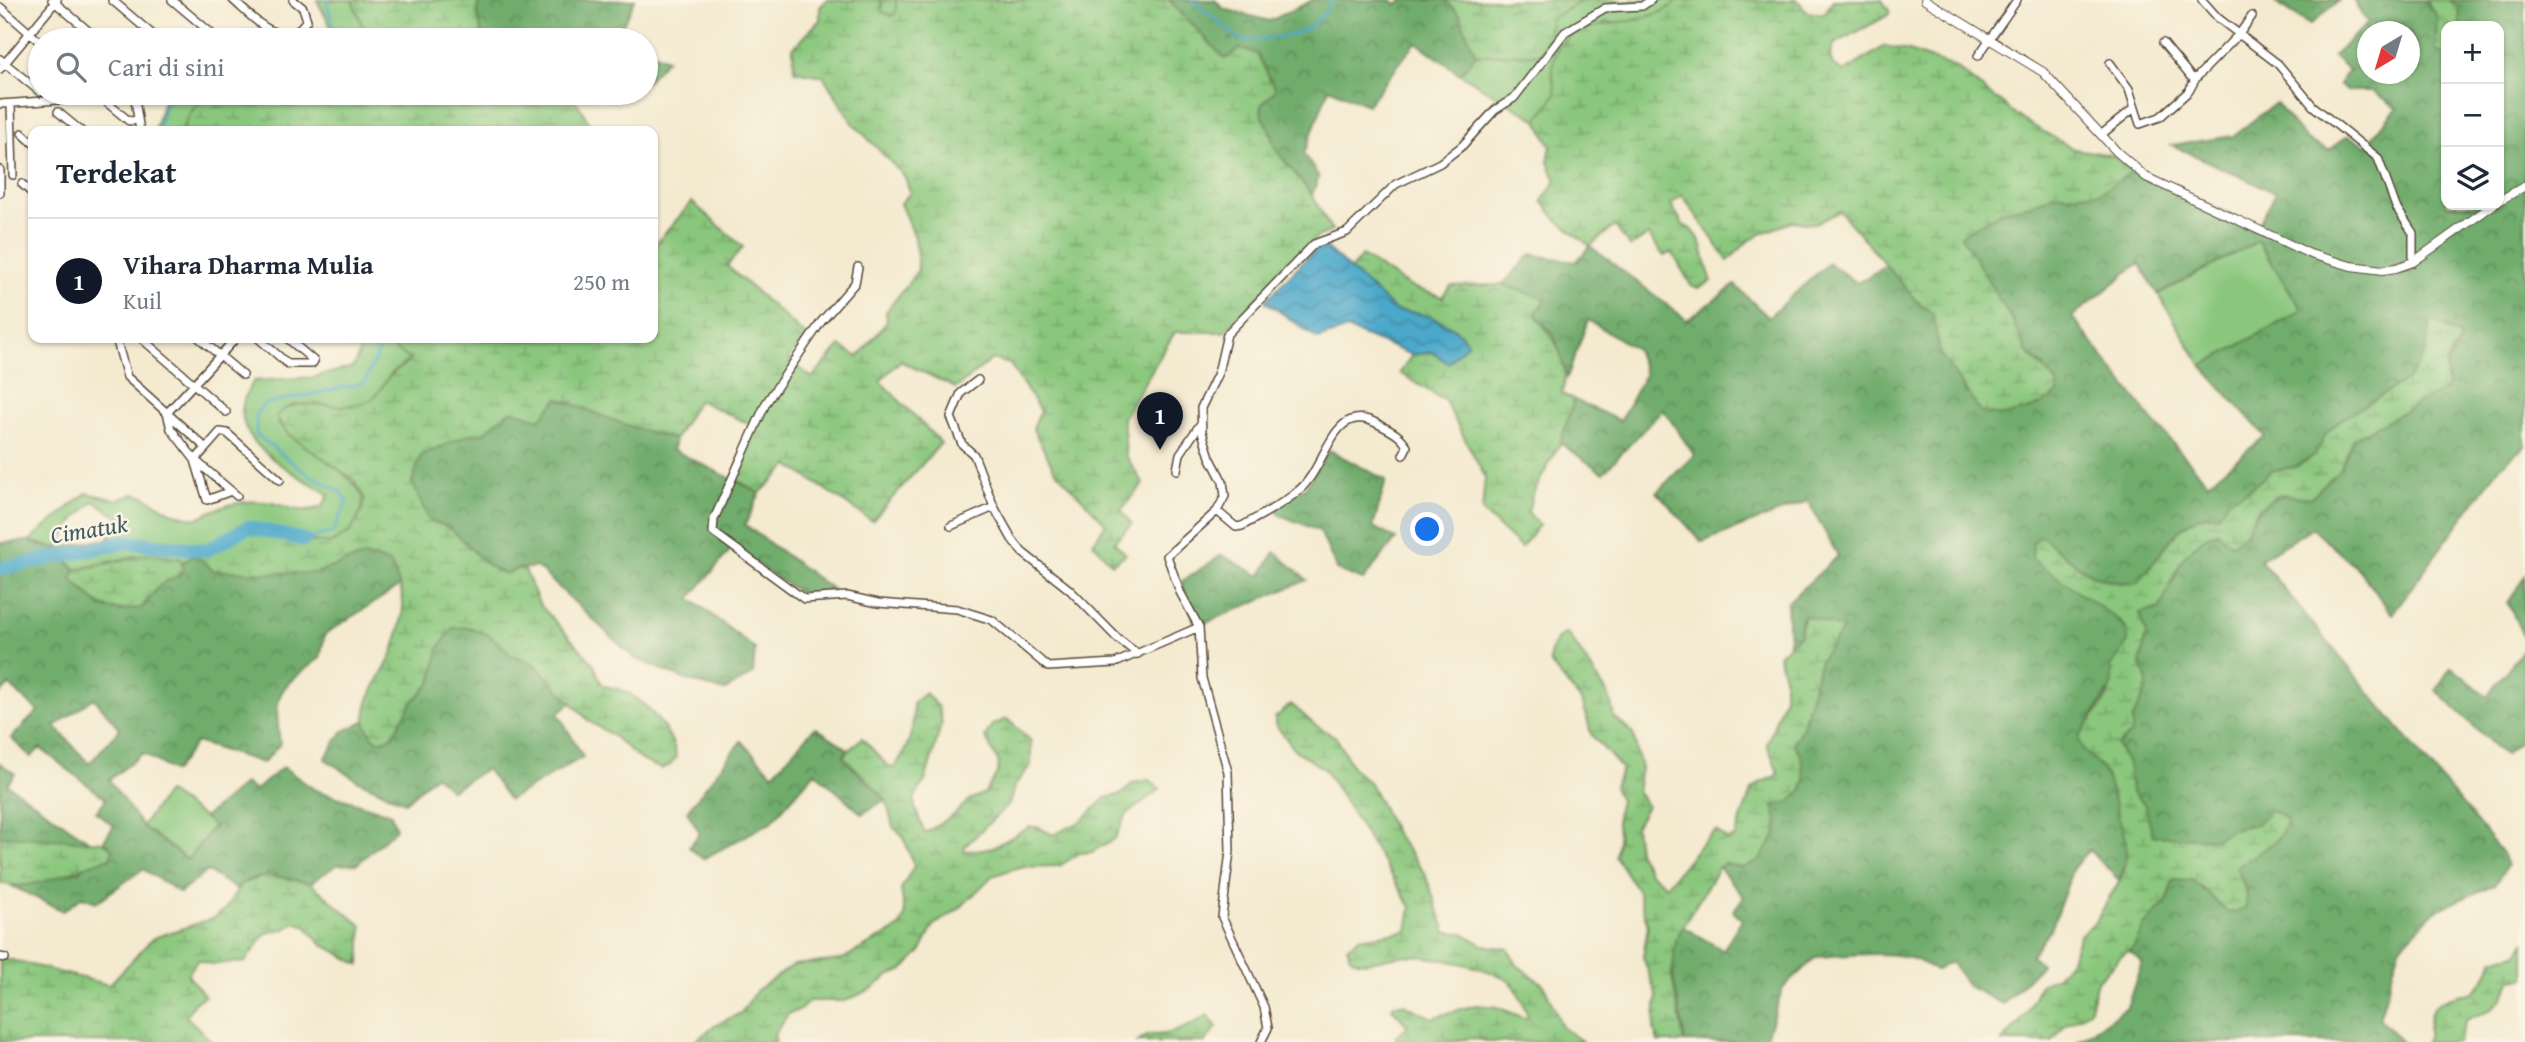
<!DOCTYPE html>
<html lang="id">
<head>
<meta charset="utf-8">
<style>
	:root { --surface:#fff; --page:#f6f6f7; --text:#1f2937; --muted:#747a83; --line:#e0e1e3; --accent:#111827 }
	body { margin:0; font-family:"Gentium Book Plus",serif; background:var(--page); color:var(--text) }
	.controls { position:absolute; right:21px; top:21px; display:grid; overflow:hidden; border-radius:14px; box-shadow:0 2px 5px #0004 }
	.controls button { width:63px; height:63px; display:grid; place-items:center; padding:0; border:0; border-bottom:2px solid var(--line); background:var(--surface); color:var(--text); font:35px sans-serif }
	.compass { position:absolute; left:2357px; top:21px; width:63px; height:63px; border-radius:50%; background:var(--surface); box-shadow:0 2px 5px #0004; rotate:218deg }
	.you { position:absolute; left:1428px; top:530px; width:24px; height:24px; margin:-18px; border:5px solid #fff; border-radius:50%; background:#1a73e8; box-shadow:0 0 0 10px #1a73e833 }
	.badge { display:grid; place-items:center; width:46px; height:46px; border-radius:50%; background:var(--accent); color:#fff; font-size:23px; font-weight:700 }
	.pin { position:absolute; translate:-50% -58px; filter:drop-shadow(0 2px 4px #0008) }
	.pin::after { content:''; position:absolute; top:37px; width:24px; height:21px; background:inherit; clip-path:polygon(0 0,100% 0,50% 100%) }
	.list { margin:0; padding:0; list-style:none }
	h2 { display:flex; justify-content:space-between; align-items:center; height:91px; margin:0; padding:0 28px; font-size:30px }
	h2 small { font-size:23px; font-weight:400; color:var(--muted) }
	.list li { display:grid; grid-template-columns:46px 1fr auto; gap:21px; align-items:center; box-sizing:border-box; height:126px; padding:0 28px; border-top:2px solid var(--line) }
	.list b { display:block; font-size:26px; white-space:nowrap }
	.list p { margin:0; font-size:23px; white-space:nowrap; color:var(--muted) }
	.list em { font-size:23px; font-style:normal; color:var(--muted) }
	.icon { flex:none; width:38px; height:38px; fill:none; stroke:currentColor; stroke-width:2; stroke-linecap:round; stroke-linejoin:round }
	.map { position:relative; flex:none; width:2525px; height:1042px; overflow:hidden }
	.search { position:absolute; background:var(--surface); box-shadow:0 2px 5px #0004; left:28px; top:28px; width:630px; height:77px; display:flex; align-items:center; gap:18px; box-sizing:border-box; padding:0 24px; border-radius:38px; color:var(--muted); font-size:26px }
	.panel { position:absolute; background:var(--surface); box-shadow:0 2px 5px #0004; left:28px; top:126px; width:630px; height:217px; border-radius:14px }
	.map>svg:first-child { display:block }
	.grass { fill:#8ac77d; stroke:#62784e; stroke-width:2; fill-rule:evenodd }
	.forest { fill:url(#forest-crowns); stroke:#556b45; stroke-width:2; fill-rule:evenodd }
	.wetland { fill:url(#wetland-marsh); stroke:#62784e; stroke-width:2 }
	.water { fill:url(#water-waves); stroke:#436974; stroke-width:2 }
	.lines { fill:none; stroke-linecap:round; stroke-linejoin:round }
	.stream { stroke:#4ba8ca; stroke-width:2.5 }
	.river { stroke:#4ba8ca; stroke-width:14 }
	.minor-casing { stroke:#574739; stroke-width:10 }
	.tertiary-casing { stroke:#574739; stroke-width:10 }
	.minor { stroke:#fff; stroke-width:7 }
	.tertiary { stroke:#fff; stroke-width:8 }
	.labels { text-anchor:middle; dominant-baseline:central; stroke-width:5; stroke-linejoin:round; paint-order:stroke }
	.water-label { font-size:24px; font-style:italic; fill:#415c63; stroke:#fcf5e5 }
</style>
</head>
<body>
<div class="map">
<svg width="2525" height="1042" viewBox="0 0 2525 1042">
	<defs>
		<pattern id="forest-crowns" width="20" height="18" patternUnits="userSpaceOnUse" patternTransform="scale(1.75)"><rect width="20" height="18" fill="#6fac6c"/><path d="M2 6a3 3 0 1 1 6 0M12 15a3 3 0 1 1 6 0" fill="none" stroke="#5c8c58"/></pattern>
		<pattern id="wetland-marsh" width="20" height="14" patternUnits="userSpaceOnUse" patternTransform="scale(1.75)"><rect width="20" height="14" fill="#8ac77d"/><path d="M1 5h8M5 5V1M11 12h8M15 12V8" fill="none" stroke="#72a266"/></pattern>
		<pattern id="water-waves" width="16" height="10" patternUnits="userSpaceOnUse" patternTransform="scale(1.75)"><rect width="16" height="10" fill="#4ba8ca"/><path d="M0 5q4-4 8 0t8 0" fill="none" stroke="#4089a3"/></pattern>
	</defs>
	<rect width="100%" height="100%" fill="#fcf5e5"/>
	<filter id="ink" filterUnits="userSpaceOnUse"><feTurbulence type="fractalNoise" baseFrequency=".0143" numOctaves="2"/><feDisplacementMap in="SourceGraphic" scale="14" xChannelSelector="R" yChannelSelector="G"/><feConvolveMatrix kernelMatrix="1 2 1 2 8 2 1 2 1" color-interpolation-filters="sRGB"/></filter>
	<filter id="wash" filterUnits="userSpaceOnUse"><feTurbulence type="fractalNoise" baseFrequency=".00686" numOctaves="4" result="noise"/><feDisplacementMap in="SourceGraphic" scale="28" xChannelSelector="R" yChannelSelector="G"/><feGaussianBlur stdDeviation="1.57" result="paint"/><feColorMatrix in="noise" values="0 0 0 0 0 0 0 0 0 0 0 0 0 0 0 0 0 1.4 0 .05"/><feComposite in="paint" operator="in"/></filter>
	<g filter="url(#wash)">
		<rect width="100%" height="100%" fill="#f4ead0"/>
		<path class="grass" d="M317 0H352L365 32 366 40H334L331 27Z
			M881 0H896V13L892 16 882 12Z
			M1583 0H1679C1662 17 1630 24 1606 22L1552 75 1557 94 1537 120 1460 74 1476 55 1540 53 1550 33 1549 19Z
			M248 31 266 40H218Z
			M166 93H207L189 115 182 131H154Z
			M2258 241 2302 310 2202 366 2158 294Z
			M357 338H388L396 350 410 359 391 374 380 394 368 402 344 407 293 405 278 423C305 452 344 463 364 498L362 510 351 531 330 544 265 534 236 536 218 549 200 552 183 562 135 556 76 570 56 549 29 541 86 493 118 500 134 494 144 496 171 512 195 519C217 508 238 499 264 502 288 504 297 516 322 507L329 495C291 470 212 436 254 381L315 377 353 367 360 352ZM94 501 124 521 107 539 57 548 75 519Z
			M167 792 214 825 188 860 142 826Z"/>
		<path class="forest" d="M479 0H635L617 37 623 40H483L477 12Z
			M1169 0H1215L1224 9 1270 21 1313 0H1392L1396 5 1404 0H1445L1459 14 1476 55 1460 74 1416 42 1367 105 1329 88 1304 154 1319 177 1312 195 1275 149 1269 128 1262 118 1261 104 1225 59Z
			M2271 0H2339L2310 25Z
			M2353 0H2424L2437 16 2436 49 2446 57V205H2499V26H2460L2458 7 2449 0H2525V446L2500 467 2392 614 2359 570 2312 528 2260 560 2502 853 2507 866 2495 884 2435 911 2400 947 2379 1018 2402 1042H2077L2127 1007 2142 962 2130 952 2144 925 2167 901 2173 880 2194 881 2228 912 2236 913 2247 892 2236 867 2276 840 2257 824 2234 828 2215 839 2152 836 2145 805 2131 791 2128 764 2117 745 2132 733V720L2147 688 2146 675 2140 664 2146 635 2139 613 2174 581 2182 556 2200 539 2217 532 2245 534C2257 507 2275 487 2306 498L2340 469 2354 438 2449 384C2438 358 2461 356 2458 336L2446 326 2431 323 2425 354 2407 380 2339 421 2326 434 2316 454 2296 467 2271 471 2252 488 2230 499 2218 515C2179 511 2160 559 2138 582 2094 587 2072 561 2040 535L2128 632C2126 677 2099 702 2079 738 2082 754 2098 760 2106 775L2126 841V863L2119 880 2089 850 2073 868 2052 927 2031 955 2041 965 2003 1004 1969 987 1951 962 1935 971C1905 945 1852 956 1816 957L1783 988 1764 1042H1684C1683 1003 1660 964 1682 926L1723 950 1742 919 1733 911 1744 897 1719 867 1725 863 1742 868 1778 825 1773 805 1778 802 1801 756 1793 743 1803 726 1820 660 1843 629 1801 618 1800 635 1789 645 1787 603 1838 556 1808 501 1702 542 1657 492 1694 455 1663 409 1603 473 1560 443 1574 400 1562 394 1620 421 1645 374 1636 349 1588 320 1567 378 1555 337 1535 314 1546 299 1502 285 1531 254 1576 262 1590 246 1687 320 1735 285 1768 317 1829 263 1857 283 1887 265 1914 298 1933 314 1940 353 1959 379 1965 393 2044 367 2026 351 2013 322 1960 235 2004 210 2031 205 2052 195 2099 193 2133 171 2257 226 2276 193 2172 145 2233 136 2276 103 2306 140 2328 150 2348 136 2366 145 2397 108 2373 91H2348L2339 84 2349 70 2333 56 2368 23ZM2368 32H2410V74H2368ZM2258 241 2302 310 2202 366 2265 436 2208 483 2153 421 2072 317 2139 263 2158 294Z
			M646 50 667 59 646 82Z
			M558 398 628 426 675 439 673 450 760 493 745 525 833 590 807 598 732 548 690 598 755 649 753 674 724 691 683 679 634 658 537 567 517 569 506 574C481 567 468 543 448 528 442 524 434 524 428 519L412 482 421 455 470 434 483 433 511 410Z
			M1329 450 1386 480 1373 527 1396 539 1363 580 1337 570 1320 531 1280 515 1273 503 1305 488Z
			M29 541 56 549 76 570 72 580 101 607 122 611 147 603 159 586 183 567V562L195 555 213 570 264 573 324 570 364 556 389 562 400 586 325 634 320 658C278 690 273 689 280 744L263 763 196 742 174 772 143 753 109 780 142 826 187 860 214 826 204 818 245 783 254 791 283 767 315 790 391 814 396 829 357 864 337 865 310 883C287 879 255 868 236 889L207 871 180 893 143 869 97 902 82 897 63 911 12 886 79 871 89 863 110 858 109 844 103 842 114 826 96 812 106 799 40 748 31 757 11 738 38 711 9 685 0 694V543ZM94 698 120 729 89 764 55 726Z
			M1275 552 1307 580 1196 627 1181 582 1222 555 1260 576Z
			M2525 576V640L2508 603Z
			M469 627 491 636 511 655 535 664 572 702 558 713 583 757 509 800 486 769 451 790 435 775 405 802 359 781 325 759 342 732 368 719 370 732 379 741 392 737 412 702 431 683 439 648 452 628Z
			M2525 647V737L2504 755 2436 690 2451 667 2487 696Z
			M815 727 848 749 843 756 847 762 886 799 862 814 815 772 771 822 703 859 689 847 700 833 687 811 741 741 773 774Z
			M0 763 15 774 7 784 92 843 0 836Z"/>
		<path class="wetland" d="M352 0H479L477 12 483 40H366L365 31Z
			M827 0H881L882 12 892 16 896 12V0H1169L1225 59 1240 48 1257 54 1276 90 1261 105 1262 118 1269 128 1275 149 1312 195 1332 231 1317 237 1224 332H1175L1123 418 1126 456 1143 484 1121 510 1132 524 1114 542 1126 554 1112 564 1093 543 1106 524 1054 469 1033 429 1040 411 1010 364 992 359 956 388 900 361 880 381 941 443 872 521 789 465 760 493 733 478 752 425 698 400 675 439 628 426 558 398 540 419 511 410 483 433 470 434 421 455 412 482 428 519C434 524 442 523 448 528 470 542 480 567 506 574L517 569 525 570 539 604 594 664 601 683C608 689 614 687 622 690 644 699 675 734 676 758L669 766 661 769 641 760 613 736 589 721 535 664 511 655 491 636 469 627 452 628 439 648 431 683 412 702 392 737 378 741C347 718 382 678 391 657 396 644 402 622 403 608 404 593 396 574 389 562L364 556 315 573H264L213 570 195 555 218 549 246 532 330 544 351 531 362 510 364 498 354 480 288 434 276 417C294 392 337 413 364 403 381 397 381 383 393 373 398 368 405 366 410 359L396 350 388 338 550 340 653 338V247L692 202 743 247 727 266 806 336 788 359 812 378 840 346 858 357 887 322 886 312 918 270 915 237 900 204 910 193 905 177 852 122 823 76 794 71 793 48 820 20V7Z
			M1445 0H1583L1550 19V33L1540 54 1476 55 1459 14Z
			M1679 0H1798L1807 12 1824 14 1833 0H1882L1890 12 1887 16 1834 44 1830 58 1833 65 1844 72 1885 46 1909 51 1956 68 2023 120 2074 149 2112 155 2133 171 2099 193 2052 195 2031 205 2004 210 1961 235 2013 322 2026 351 2058 384V393C2042 408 2002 421 1981 412L1940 353 1933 314 1914 298 1840 211 1815 224 1794 221 1765 232 1748 241 1728 261 1682 195 1671 204 1683 225C1707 234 1702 261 1712 281L1698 288 1692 287 1672 252 1664 256 1648 235 1630 247 1615 226 1590 246 1556 219 1542 201 1556 181 1548 162 1551 146 1537 120 1556 94C1533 0 1637 41 1679 0Z
			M2424 0H2449L2458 7 2460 26H2446V57L2436 49 2437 16Z
			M207 93H561C581 99 583 115 594 131H182L189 115Z
			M1362 256 1411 287 1442 297 1451 286 1502 285 1546 299 1535 314C1554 337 1572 364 1562 394L1574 400 1560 443 1532 495 1528 512 1539 525 1521 548 1482 511 1485 477 1445 401 1400 373 1412 355 1432 352 1448 363 1468 343C1453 321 1422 312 1396 311L1350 270Z
			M2434 321 2459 336 2458 345 2446 361V389L2354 438 2340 469 2310 498 2279 494 2257 510 2245 534 2232 544 2217 532C2178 547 2177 575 2159 609L2139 613 2146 635 2140 664 2146 675 2147 688 2132 720V733L2117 745 2128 764 2131 791 2145 805 2153 836 2215 839 2234 828 2257 824 2269 811 2280 814 2287 820C2283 843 2254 854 2236 867L2247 893 2246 907 2236 913 2228 912 2194 881 2173 880 2167 901 2144 925 2134 947 2120 957 2097 981 2089 1011 2065 1025 2052 1042H2002L2027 1013 2040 985 2058 975 2071 959 2080 935 2096 921 2122 876 2126 863V841L2106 775C2098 760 2081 754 2079 738 2093 712 2118 698 2111 667L2128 642V632L2121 622 2032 559 2033 542 2040 535C2072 561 2094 588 2138 582 2161 559 2178 512 2218 515L2230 499 2252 488 2271 471 2296 467 2316 454 2326 434 2339 421 2407 380 2425 354 2431 323Z
			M151 554 180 559 183 567 179 575 159 586 141 608C100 614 100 603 72 580L76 570Z
			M1804 615 1843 629 1820 660 1803 726 1793 743 1801 756 1805 781 1801 791 1790 802 1773 805 1778 825 1776 835 1759 861 1742 868 1725 863 1719 867 1676 938 1672 977 1684 1042H1658L1654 1029 1657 997 1643 957 1648 926 1638 892 1615 856C1623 831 1612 826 1620 801L1614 787 1622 769 1591 734 1583 703 1550 663C1549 651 1554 640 1565 633L1571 638 1609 696 1614 717 1633 734 1641 768 1637 791 1647 806 1635 827 1638 851 1649 872 1666 886C1676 874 1705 836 1716 831L1728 840 1735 837 1751 791 1761 782 1779 775 1767 744 1784 698V676L1778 655 1800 635Z
			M925 693 938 707 942 722 925 781 915 797V808L925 833 955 814 969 800 985 793 998 772 999 763 985 737 992 725 1007 719 1031 741V765L1015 785 1009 804 964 847 965 851 992 848 1030 827H1038L1053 835 1082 821 1105 798 1122 794 1133 783 1149 780 1160 789 1127 814 1115 838 1092 852 1080 853 1059 866 1019 867 992 876 959 909 934 925 920 953 902 971 888 976 872 989 845 1001H809L800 1010 788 1014 774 1035 776 1042H694L715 1025 741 1013 757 990 794 965 841 960 899 928 905 916 901 889 914 866 903 836 893 827 886 799 843 756 862 738 887 765 894 768C909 747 915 730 913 703Z
			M1291 704 1315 725 1336 737 1353 768 1370 783 1395 833 1425 874 1446 932 1463 933 1483 945 1508 949 1517 965 1544 985 1562 1027 1583 1042H1491L1470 1038 1451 1042H1397L1396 1036 1408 1026 1392 1008 1394 1004H1404L1432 1018 1475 1005 1497 1007 1527 1019 1528 1016C1524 1007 1520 994 1514 986 1499 968 1422 953 1400 956 1383 958 1368 966 1352 959L1347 947 1359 938 1407 931 1411 907 1325 770 1295 750 1275 724V718Z
			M0 836 103 842 113 849 110 858C76 866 36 894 0 883Z
			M269 875 310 883 362 926 360 965 320 943 306 926 295 922 285 929 266 933 245 962 211 964 198 960 188 973 189 977 205 996 194 1003 186 1016 212 1042H0V957L109 985 153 938 214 918 226 908 241 884Z
			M2525 942V978L2512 980 2502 999 2490 1011 2466 1019 2458 1042H2425L2428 1038C2429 1013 2428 1003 2458 995 2463 994 2470 994 2474 991 2484 984 2489 970 2494 959L2517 954Z
			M1208 1015 1217 1027 1205 1042H1138L1148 1035C1171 1036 1188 1027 1208 1015Z"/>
		<path class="water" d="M1321 243 1396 311C1422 312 1453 321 1468 343L1448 363 1432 352 1412 355 1347 329 1318 339 1265 301Z"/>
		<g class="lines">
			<path class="stream" d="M326 0 337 40
				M1192 0 1241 40C1280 37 1312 40 1332 0
				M158 131 165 105 180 93
				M304 540 333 532 347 501 340 491 306 473 256 434V414L264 404 364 383 383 343 380 338"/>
			<path class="river" d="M0 569 126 542 207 550 248 527 304 540"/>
		</g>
	</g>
	<g filter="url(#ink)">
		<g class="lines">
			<g class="minor-casing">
				<path id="minor" d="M52 0 99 40
					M112 0 159 40
					M172 0 210 32
					M233 0C250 15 269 37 293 36L307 20 303 8 293 0
					M2202 0 2218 18 2278 64 2313 106 2378 158 2396 207 2413 233V262
					M0 7 40 42
					M2163 43 2191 77 2196 78
					M1978 56 2017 0
					M0 59 40 92
					M2110 63 2129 89 2140 124 2160 117 2189 91 2196 78 2240 33 2252 16
					M0 69 57 0
					M134 93 140 131
					M99 96 129 121 138 120
					M0 104 59 100 78 93
					M11 105 13 175
					M58 112 81 131
					M22 133 33 143
					M2102 134 2133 109
					M0 170V193
					M22 184 33 194
					M858 267 855 283 821 322 766 403 714 519 713 532 804 599 847 596 878 603 957 609 992 620 1048 667 1115 663 1199 627
					M116 338 127 377 167 413 171 429 195 460 237 496
					M141 338 226 412
					M199 338 243 375
					M258 338 288 364H312L314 361 287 338
					M978 380 961 393 951 417 962 444 974 455 994 507 1012 539 1022 552 1070 590 1118 639 1138 654
					M206 448 220 432 227 433 280 480
					M1177 470 1180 454 1201 423
					M231 491 207 500 195 460 206 448 167 413 236 338
					M1217 511 1236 527 1242 526C1261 515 1282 505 1298 491 1328 467 1331 399 1378 424 1389 430 1402 435 1407 447L1403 455
					M951 526 994 507
					M0 957 5 958
					M1261 1042 1268 1028 1264 1007 1222 917 1230 851 1228 772 1202 678 1199 627 1180 592 1167 556 1217 511 1225 496 1223 482 1210 457 1202 432 1201 408 1218 373 1227 334 1314 244 1347 232 1396 184 1440 163 1462 146 1495 110 1514 98 1565 32 1605 8 1642 6 1651 0"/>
			</g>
			<g class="tertiary-casing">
				<path id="tertiary" d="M1925 0 2043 72 2117 152 2146 177 2310 254 2351 266 2383 270 2396 268 2413 262 2493 205
					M2499 201 2525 186"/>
			</g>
			<use href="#minor" class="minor"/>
			<use href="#tertiary" class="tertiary"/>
		</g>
	</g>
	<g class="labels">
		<g class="water-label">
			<text transform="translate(89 529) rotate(-9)">Cimatuk</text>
		</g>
	</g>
</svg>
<div class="controls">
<button>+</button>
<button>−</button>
<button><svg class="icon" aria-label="layers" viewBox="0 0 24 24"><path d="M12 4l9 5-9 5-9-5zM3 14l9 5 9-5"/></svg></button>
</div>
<svg class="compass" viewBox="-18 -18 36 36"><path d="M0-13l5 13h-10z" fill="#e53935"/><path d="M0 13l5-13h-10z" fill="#747a83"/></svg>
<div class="you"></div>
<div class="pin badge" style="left:1160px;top:450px">1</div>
<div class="search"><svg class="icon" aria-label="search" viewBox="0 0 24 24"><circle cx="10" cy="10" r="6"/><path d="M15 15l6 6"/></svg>Cari di sini</div>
<section class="panel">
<h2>Terdekat<small></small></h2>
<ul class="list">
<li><span class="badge">1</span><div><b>Vihara Dharma Mulia</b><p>Kuil</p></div><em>250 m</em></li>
</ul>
</section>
</div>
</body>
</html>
